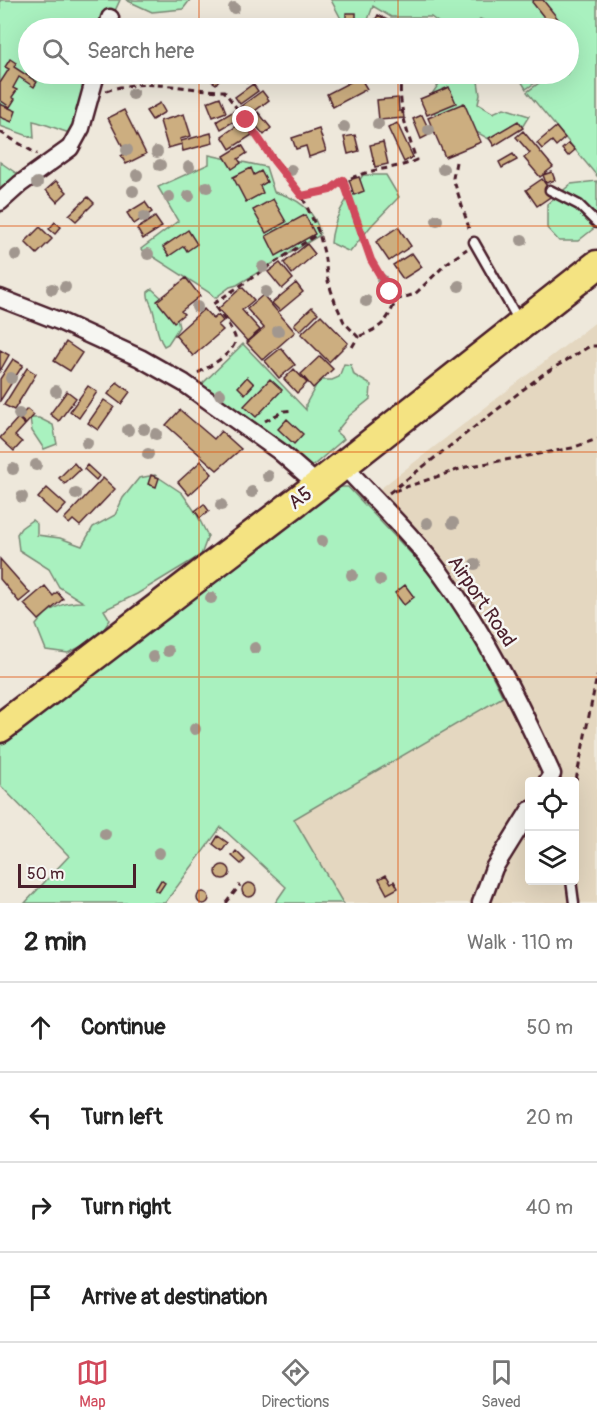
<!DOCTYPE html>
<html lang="en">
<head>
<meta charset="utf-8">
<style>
	:root { --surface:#fff; --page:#f6f6f6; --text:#222; --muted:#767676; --line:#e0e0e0; --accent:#d1495b }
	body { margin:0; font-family:Pangolin,sans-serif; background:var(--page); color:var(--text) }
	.controls { position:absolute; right:18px; bottom:18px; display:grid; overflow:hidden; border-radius:6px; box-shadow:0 6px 24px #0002 }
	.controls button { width:54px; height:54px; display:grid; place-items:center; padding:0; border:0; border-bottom:2px solid var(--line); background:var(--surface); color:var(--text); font:30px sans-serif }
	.scale { position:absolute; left:18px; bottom:15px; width:118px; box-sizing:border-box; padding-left:6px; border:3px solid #4a1f2b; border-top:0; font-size:16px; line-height:21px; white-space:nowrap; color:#4a1f2b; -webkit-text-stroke:4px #f6f6f2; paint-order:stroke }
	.stop { position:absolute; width:18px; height:18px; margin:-14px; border:4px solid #d1495b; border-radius:50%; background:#fff }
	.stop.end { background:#d1495b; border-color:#fff; box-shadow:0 2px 6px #0008 }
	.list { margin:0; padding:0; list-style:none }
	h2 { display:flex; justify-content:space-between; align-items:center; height:78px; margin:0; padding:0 24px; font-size:26px }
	h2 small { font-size:20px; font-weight:400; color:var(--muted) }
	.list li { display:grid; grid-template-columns:39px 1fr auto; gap:18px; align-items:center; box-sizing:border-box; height:90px; padding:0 24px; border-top:2px solid var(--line) }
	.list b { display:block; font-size:22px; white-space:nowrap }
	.list em { font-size:20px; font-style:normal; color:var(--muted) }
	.icon { flex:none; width:33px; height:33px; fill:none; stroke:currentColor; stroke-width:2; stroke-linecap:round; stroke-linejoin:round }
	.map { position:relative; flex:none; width:597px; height:903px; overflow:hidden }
	.search { position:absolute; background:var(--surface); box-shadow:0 6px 24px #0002; left:18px; right:18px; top:18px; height:66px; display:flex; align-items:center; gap:15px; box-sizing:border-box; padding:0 21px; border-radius:33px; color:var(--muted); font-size:22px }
	.sheet { height:438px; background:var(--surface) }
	nav { display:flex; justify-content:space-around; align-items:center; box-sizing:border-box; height:84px; border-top:2px solid var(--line); background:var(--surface); font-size:16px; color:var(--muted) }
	nav a { display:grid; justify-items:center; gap:3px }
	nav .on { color:var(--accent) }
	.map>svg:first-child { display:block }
	.built { fill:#e4d7c0; fill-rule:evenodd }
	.green { fill:#a9f1bf; stroke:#7a8875; stroke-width:1.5 }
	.building { fill:#ccae80; stroke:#4a1f2b; stroke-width:1.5 }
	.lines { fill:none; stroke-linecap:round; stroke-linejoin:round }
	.lane-casing { stroke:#4a1f2b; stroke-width:13 }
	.street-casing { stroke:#4a1f2b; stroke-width:21 }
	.highway-casing { stroke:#4a1f2b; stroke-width:33 }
	.path { stroke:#4a1f2b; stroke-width:3; stroke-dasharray:6 4.5; stroke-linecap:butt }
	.lane { stroke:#f6f6f2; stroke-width:8 }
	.street { stroke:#f6f6f2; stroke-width:16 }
	.highway { stroke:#f4e382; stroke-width:28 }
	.tree { fill:#a1978f }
	.route { stroke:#d1495b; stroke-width:8 }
	.grid { fill:none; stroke:#e0560e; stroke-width:1.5; stroke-opacity:0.55 }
	.labels { text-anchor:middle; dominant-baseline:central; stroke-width:5; stroke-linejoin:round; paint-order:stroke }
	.street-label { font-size:20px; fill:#4a1f2b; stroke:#f6f6f2 }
</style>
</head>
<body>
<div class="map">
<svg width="597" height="903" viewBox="0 0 597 903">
	<rect width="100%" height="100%" fill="#eee8db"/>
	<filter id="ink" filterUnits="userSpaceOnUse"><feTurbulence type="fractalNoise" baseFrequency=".0167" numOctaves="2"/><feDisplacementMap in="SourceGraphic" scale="12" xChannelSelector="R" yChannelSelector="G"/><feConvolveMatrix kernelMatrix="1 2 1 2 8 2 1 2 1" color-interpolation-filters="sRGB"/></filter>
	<g filter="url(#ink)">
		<path class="built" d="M597 321V903H343L294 819 503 697 438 582 363 502ZM530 782H574V880H530Z"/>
		<path class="green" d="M0 0H120L107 28H28V74H93L73 134C59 130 47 124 33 121L34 138 0 126Z
			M126 0H190L183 9 152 12Z
			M331 0H597V176L527 92 551 74H568L569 61 577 54 569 59 568 28H501L480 19 475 28H446L431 17H391L373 6 365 28H346Z
			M446 74H477L480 95 478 104 493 113 504 108 529 116 521 129 494 142 466 126 450 127 428 107 429 98Z
			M517 74H548L526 89Z
			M209 155 266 167 274 192C296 197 317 211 320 235L237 285 230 287 215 298 210 293 141 249 178 221 158 187 209 164Z
			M0 162 29 182 0 213Z
			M363 175H386L399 197 371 226 350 252 331 243C333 216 348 197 363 175Z
			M597 181V226L578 241H559L547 228V204L571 184Z
			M152 289 175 310 179 327 168 344 164 346C155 333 157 321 152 307 150 301 147 299 148 292Z
			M243 344 306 410V404L319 380H332L339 377 344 364 351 365 354 375 371 385 370 399 349 416 336 432 344 439 308 470 197 389Z
			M30 418H39L53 425 57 444 44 449 32 431Z
			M155 475 182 493 196 513 208 536 201 555 137 594 104 610 110 620 98 638 68 653 46 650 36 625C49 608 62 602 83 602L59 587 49 569 19 550 17 534 21 528 32 520 37 524V535L60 538 82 546 93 527 115 515 123 498 139 478Z
			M331 487H348L438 582 472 635 503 697 294 819 343 903H275L286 887 221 827 165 903H25L69 856 0 785V739Z"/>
		<path class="building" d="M534 0H543L559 20 551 26 532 2Z
			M346 13H356V21H346Z
			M378 15 393 23 390 28H376L372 26Z
			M10 59 16 63 14 67 37 82 34 87 19 77 13 88 17 90 12 97 15 99 10 107 0 100V83L9 69 5 67Z
			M212 74H223L216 84 209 79Z
			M240 74H254L256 77 247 83Z
			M360 77 367 89 333 107 327 94Z
			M253 84 258 91 240 104 235 97Z
			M449 87 456 103 427 115 420 99Z
			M262 91 269 100 247 117 240 107Z
			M220 97 226 112 213 117 207 102Z
			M398 98 399 111H403L404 118 379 120 377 100Z
			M160 103 165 112 152 120 146 111Z
			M464 103 481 142 445 157 428 118Z
			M0 104 16 111 12 122 0 117Z
			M124 110 146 154 126 164 121 156 126 153 108 118Z
			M234 111 238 119 221 129 217 121Z
			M258 112 271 128 264 135 250 119Z
			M184 114 191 136 180 139 182 144 168 148 160 121Z
			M422 115 431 134 421 139 413 119Z
			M244 121 252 135 230 149 222 136Z
			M518 121 523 128 494 146 489 138Z
			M397 123 413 157 404 162 388 128Z
			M556 127 565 138 556 146 552 141 542 149 537 143Z
			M319 129 326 151 309 157 306 146 296 149 292 138Z
			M523 131 553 167 540 177 524 158 530 153 516 137Z
			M211 133 213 143 183 151 181 141Z
			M355 135 359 151 348 154 344 137Z
			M383 142 388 164 375 167 370 145Z
			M569 143 575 150 568 156 562 149Z
			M242 145 247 153 238 159 241 163 232 169 224 156Z
			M513 154 517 160 502 168 499 162Z
			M251 168 254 175 261 171 267 182 260 186 263 193 246 202 233 177Z
			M552 172 555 180 546 183 543 175Z
			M359 177 364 191 354 195 349 180Z
			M542 179 553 195 537 206 526 190Z
			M56 181 67 192 57 202 46 190Z
			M88 197 94 203 76 221 69 215Z
			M273 199 286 222 266 233 253 210Z
			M145 202 152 212 134 224 127 213Z
			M305 215 315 234 276 256 266 236Z
			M155 217 162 227 143 239 137 229Z
			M55 222 61 227 55 234 49 229Z
			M40 227 52 239 37 254 25 242Z
			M398 227 411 246 389 261 376 242Z
			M188 230 197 244 187 251 184 246 169 256 163 247Z
			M307 244 315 254 292 274 284 263Z
			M412 253 422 267 403 279 393 265Z
			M280 263 293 279 282 289 268 272Z
			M186 278 200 296 181 311 184 314 174 322 157 301Z
			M296 283 303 292 280 311 272 303Z
			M242 287 254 300 242 310 260 330 247 341 218 309Z
			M263 295 295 332 263 360 247 343 264 328 247 309Z
			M312 307 318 313 300 331 294 324Z
			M204 309 213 319 218 315 223 321 218 325 223 330 193 356 175 335Z
			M321 315 348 343 329 362 301 334Z
			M66 342 82 353 70 371 54 361Z
			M281 348 295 365 279 378 265 361Z
			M0 350 9 355 0 371Z
			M320 356 333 369 313 388 301 374Z
			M13 359 23 365 0 401V379Z
			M27 368 36 374 14 410 4 405Z
			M294 369 307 383 297 393 284 379Z
			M247 377 254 384 245 394 238 387Z
			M270 379 282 390 256 417 244 406Z
			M117 382 130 392 121 404 108 394Z
			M88 386 97 392 79 418 70 411Z
			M67 391 76 398 59 421 50 414Z
			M104 400 114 407 98 430 88 423Z
			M27 409 34 415 26 424 19 418Z
			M180 410 214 439 221 431 241 449 217 470 166 425Z
			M18 418 25 425 15 436 22 442 14 451 0 438Z
			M287 419 303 434 294 444 278 429Z
			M201 461 212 474 189 495 178 482Z
			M74 463 80 470 65 484 59 478Z
			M87 465 99 476 96 480 84 469Z
			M151 475 159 478 156 487 148 484Z
			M103 478 115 489 80 526 73 520 69 524 64 519Z
			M47 488 66 505 57 515 38 498Z
			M204 504 209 511 200 518 195 511Z
			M0 559 30 593 19 602 0 579Z
			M405 585 414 597 404 605 395 593Z
			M45 586 53 596 57 592 63 599 39 620 24 604Z
			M218 836 228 843 222 851 213 844Z
			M236 851 245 860 241 864 232 856Z
			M216 872a7 7 0 1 1 14 0a7 7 0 1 1-14 0Z
			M386 875 391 883 394 881 398 888 387 894 379 879Z
			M161 880 165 883 159 892 155 890Z
			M242 890a7 7 0 1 1 14 0a7 7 0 1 1-14 0Z
			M197 898a6 6 0 1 1 12 0a6 6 0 1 1-12 0Z"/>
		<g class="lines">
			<g class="lane-casing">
				<path id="lane" d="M550 190 579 205 597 223
					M474 242 519 321
					M571 880 574 903"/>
			</g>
			<g class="street-casing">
				<path id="street" d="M108 28 110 18
					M0 202 20 184 70 148 81 128 96 74
					M0 298 59 321 140 358 184 383 279 451 318 485
					M343 465C375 500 413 536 441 574 487 636 520 704 552 774L547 782
					M481 903 494 868 530 810"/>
			</g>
			<g class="highway-casing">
				<path id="highway" d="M0 728 318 485 597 265"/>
			</g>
			<path class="path" d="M106 91C146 77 183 90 224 91L302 196 319 233 324 253 328 281 335 302 344 322 358 337 351 349
				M0 132 37 154
				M456 162 453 178 470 231
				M343 181C354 217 371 271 396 300 386 324 382 327 358 337
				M302 196C328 193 341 180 365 173 384 167 397 169 416 160 408 134 396 101 402 74
				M396 300 415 294 447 263 467 249
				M198 373C208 367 239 351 235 337 231 326 220 314 213 304L319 233
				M265 421 284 411 294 410
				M394 491 466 467 572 448 597 439
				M389 493 542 375 590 346H597
				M574 790 597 676
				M226 903 240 885"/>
			<use href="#lane" class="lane"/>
			<use href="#street" class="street"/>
			<use href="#highway" class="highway"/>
		</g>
		<g class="tree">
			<circle cx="234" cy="8" r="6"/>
			<circle cx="133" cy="94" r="6"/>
			<circle cx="378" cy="124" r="6"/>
			<circle cx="344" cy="127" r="6"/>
			<circle cx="429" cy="130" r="6"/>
			<circle cx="127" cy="150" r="6"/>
			<circle cx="157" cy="152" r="6"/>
			<circle cx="160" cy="165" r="6"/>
			<circle cx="189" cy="167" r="6"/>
			<circle cx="443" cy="169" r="6"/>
			<circle cx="291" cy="170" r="6"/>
			<circle cx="137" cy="175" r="6"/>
			<circle cx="37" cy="183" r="6"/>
			<circle cx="207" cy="187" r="6"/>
			<circle cx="133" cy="191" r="6"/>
			<circle cx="189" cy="196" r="6"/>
			<circle cx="169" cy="197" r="6"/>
			<circle cx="144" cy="217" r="6"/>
			<circle cx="437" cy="220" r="6"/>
			<circle cx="522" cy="240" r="6"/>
			<circle cx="148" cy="254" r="6"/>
			<circle cx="16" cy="255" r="6"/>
			<circle cx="263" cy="267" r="6"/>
			<circle cx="382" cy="280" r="6"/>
			<circle cx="459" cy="286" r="6"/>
			<circle cx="65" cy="287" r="6"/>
			<circle cx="52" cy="289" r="6"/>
			<circle cx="266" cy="292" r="6"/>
			<circle cx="366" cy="301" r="6"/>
			<circle cx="197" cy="307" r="6"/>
			<circle cx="278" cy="331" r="6"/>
			<circle cx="11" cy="378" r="6"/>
			<circle cx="56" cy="391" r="6"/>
			<circle cx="220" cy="394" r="6"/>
			<circle cx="19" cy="414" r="6"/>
			<circle cx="144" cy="429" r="6"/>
			<circle cx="128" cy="430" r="6"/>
			<circle cx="156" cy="434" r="6"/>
			<circle cx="87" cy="443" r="6"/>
			<circle cx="148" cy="454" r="6"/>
			<circle cx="36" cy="465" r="6"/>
			<circle cx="13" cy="469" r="6"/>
			<circle cx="268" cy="476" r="6"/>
			<circle cx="252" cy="492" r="6"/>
			<circle cx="76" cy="494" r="6"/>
			<circle cx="22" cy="497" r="6"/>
			<circle cx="221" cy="505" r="6"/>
			<circle cx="427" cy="523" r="6"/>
			<circle cx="453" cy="523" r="6"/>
			<circle cx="322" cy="541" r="6"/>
			<circle cx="475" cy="564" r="6"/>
			<circle cx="352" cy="575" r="6"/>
			<circle cx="380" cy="580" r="6"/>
			<circle cx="211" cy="598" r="6"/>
			<circle cx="255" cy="648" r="6"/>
			<circle cx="168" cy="651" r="6"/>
			<circle cx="153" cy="657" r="6"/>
			<circle cx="195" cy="729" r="6"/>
			<circle cx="105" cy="834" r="6"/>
			<circle cx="159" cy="853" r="6"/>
		</g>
	</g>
	<g class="lines" filter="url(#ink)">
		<path class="route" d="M246 120 274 161 302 196 330 190 343 180 371 260 390 292"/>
	</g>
	<path class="grid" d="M199 0V28M398 0V28M199 74V903M398 74V903M0 226H597M0 452H597M0 677H597"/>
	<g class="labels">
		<g class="street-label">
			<text transform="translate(300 498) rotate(-37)">A5</text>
			<text transform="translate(482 601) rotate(56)">Airport Road</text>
		</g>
	</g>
</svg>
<div class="controls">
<button><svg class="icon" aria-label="locate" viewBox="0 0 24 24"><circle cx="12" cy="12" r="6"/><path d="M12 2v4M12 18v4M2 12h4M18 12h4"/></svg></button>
<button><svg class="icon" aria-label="layers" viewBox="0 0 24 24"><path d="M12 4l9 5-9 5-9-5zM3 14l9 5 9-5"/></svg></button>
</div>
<div class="scale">50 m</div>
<div class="stop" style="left:390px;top:292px"></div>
<div class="stop end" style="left:246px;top:120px"></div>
<div class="search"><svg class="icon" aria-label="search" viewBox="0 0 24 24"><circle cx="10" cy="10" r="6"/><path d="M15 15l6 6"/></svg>Search here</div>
</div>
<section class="sheet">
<h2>2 min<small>Walk · 110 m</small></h2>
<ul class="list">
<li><svg class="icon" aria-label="ahead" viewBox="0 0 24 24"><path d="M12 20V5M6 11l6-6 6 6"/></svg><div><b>Continue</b></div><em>50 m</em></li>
<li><svg class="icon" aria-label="left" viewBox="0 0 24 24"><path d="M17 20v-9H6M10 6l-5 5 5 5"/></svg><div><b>Turn left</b></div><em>20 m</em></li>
<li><svg class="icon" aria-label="right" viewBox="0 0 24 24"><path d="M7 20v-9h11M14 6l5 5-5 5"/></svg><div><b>Turn right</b></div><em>40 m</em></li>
<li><svg class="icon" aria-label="arrive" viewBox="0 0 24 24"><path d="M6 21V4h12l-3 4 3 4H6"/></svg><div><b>Arrive at destination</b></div></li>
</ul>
</section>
<nav>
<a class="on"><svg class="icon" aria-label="map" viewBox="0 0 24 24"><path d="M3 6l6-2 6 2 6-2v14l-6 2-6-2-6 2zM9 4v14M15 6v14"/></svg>Map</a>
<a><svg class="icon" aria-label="directions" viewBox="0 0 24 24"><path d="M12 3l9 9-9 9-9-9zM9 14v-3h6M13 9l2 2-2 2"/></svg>Directions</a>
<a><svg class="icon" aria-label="saved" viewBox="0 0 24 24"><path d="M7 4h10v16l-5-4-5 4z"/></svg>Saved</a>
</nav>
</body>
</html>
